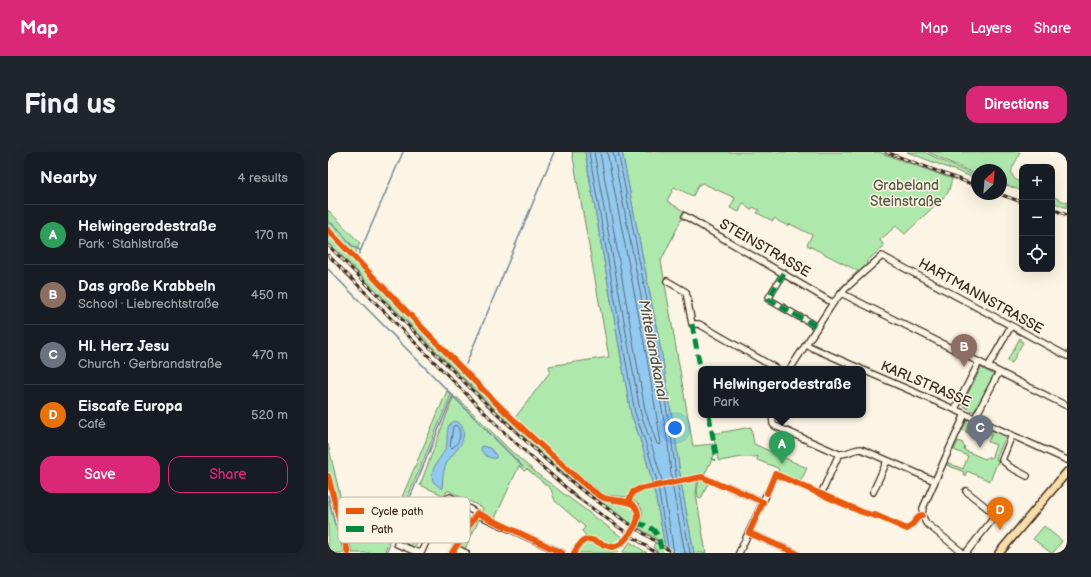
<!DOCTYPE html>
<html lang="en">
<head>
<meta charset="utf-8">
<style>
	:root { --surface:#171b24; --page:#20242c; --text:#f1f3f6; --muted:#9ea1a6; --line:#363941; --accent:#db2777 }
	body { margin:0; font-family:"Balsamiq Sans",sans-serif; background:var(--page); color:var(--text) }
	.controls { position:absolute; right:12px; top:12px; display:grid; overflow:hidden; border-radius:8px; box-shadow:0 4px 16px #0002 }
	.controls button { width:36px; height:36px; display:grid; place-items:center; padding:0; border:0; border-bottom:1px solid var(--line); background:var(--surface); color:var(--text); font:20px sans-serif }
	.compass { position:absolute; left:643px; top:12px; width:36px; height:36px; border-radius:50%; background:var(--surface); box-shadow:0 4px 16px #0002; rotate:26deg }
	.you { position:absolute; left:347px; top:276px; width:14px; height:14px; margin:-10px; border:3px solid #fff; border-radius:50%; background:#1a73e8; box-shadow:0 0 0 6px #1a73e833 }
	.badge { display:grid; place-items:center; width:26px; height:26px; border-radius:50%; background:var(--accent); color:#fff; font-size:13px; font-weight:700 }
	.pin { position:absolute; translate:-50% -33px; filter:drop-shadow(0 1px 2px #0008) }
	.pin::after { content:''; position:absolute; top:21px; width:14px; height:12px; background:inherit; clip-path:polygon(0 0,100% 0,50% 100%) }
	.popup { position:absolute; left:370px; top:214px; width:168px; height:52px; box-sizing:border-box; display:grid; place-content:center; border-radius:8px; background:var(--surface); filter:drop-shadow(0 1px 3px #0005); font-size:13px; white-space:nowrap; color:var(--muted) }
	.popup b { font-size:15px; color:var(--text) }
	.popup::after { content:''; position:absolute; left:50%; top:100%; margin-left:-8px; border:8px solid transparent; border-top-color:var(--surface) }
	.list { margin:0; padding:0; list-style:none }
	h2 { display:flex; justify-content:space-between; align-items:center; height:52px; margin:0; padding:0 16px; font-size:17px }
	h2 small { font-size:13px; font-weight:400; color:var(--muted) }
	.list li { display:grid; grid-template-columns:26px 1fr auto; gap:12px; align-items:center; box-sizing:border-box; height:60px; padding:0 16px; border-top:1px solid var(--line) }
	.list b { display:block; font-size:15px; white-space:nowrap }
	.list p { margin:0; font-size:13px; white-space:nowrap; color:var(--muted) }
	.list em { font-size:13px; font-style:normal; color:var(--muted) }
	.actions { display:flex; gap:8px; padding:12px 16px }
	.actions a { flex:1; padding:9px 0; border:1px solid var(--accent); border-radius:12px; text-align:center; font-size:14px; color:var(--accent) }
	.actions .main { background:var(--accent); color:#fff }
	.icon { flex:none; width:22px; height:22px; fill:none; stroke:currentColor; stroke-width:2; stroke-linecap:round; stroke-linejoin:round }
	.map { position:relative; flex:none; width:739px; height:401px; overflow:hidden; border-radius:12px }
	header { display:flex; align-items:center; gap:24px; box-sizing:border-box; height:56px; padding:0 20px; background:var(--accent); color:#fff }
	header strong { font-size:19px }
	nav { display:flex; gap:22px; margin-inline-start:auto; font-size:14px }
	.intro { display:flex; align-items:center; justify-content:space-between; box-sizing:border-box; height:96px; padding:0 24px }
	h1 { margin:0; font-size:28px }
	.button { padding:10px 18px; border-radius:12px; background:var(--accent); color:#fff; font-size:14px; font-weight:700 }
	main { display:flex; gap:24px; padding:0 24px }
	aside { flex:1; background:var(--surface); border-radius:12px; box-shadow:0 4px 16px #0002 }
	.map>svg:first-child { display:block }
	.green { fill:#afe8ad; stroke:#758966 }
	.water { fill:#92c9f0; stroke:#6f899c }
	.pier { fill:#fcf5e5 }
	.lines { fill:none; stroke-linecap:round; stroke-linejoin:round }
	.shore { stroke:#5e6a72; stroke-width:1 }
	.stream { stroke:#6f899c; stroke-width:1.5 }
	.minor-casing { stroke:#3b2a1e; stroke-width:8 }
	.major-casing { stroke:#3b2a1e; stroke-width:10 }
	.minor { stroke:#fcf5e5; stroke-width:5.5 }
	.major { stroke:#f8deab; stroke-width:7 }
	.rail-casing { stroke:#3b2a1e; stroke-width:3 }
	.rail { stroke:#fcf5e5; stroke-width:1.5; stroke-dasharray:4.5; stroke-linecap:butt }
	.quiet { stroke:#00873e; stroke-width:5; stroke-dasharray:10 5; stroke-linecap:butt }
	.cycleway-casing { stroke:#fcf5e5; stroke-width:8 }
	.cycleway { stroke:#e8590c; stroke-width:6 }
	.labels { text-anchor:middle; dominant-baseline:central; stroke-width:3; stroke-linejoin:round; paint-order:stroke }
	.park-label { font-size:14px; fill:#585a42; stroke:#fcf5e5 }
	.street-label { font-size:14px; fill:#3b2a1e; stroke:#fcf5e5 }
	.water-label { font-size:15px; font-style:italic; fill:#515252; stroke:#fcf5e5 }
	.key { fill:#fcf5e5; stroke:#c2b8a9; stroke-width:1 }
	.key-label { font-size:11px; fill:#3b2a1e }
</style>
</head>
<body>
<header>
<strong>Map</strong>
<nav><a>Map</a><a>Layers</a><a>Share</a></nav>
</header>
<div class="intro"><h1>Find us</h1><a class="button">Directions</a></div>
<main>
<aside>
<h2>Nearby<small>4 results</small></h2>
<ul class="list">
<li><span class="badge" style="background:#2e9e5b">A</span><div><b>Helwingerodestraße</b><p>Park · Stahlstraße</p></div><em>170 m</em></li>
<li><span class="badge" style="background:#8d6e63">B</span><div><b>Das große Krabbeln</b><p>School · Liebrechtstraße</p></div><em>450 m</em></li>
<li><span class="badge" style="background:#6b7280">C</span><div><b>Hl. Herz Jesu</b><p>Church · Gerbrandstraße</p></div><em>470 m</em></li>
<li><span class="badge" style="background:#e8710a">D</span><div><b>Eiscafe Europa</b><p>Café</p></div><em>520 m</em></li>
</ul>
<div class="actions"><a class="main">Save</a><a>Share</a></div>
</aside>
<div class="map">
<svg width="739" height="401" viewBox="0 0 739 401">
	<rect width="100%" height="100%" fill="#fcf5e5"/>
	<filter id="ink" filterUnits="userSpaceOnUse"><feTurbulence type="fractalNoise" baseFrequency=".025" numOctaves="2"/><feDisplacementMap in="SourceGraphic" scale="8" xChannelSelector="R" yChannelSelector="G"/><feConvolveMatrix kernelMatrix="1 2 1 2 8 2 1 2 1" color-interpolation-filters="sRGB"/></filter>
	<g filter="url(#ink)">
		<path class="green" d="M244 0H257L303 262C321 307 330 354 338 401H331L325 395 329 387 311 376 314 364V358L311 352 301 345 277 343 225 304 186 267 222 220 221 214 281 205Z
			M294 0H551L624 27 620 41 577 82 568 74 552 88 556 94 539 109 538 111 540 113 511 139H509L530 119 479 93 484 83 462 72 460 74 450 69 447 66 445 69 429 61 431 58 425 55 423 58 420 56 416 51H415L411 60 402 56 407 46 374 31 373 32H371L365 44 346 35 339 49 357 60 333 109 365 294 385 292 387 302 376 323H370L368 343 378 401H366L353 331 348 291 335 209Z
			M579 0H596L649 25V27Z
			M600 0H692C687 15 675 21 694 32V39L673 31V18H649V23Z
			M724 44C730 46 732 49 739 50V56L724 50Z
			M0 58 32 91 25 107 124 209 196 282 269 344C280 351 295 349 306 356L308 365 304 372 257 338 218 306 148 239 0 90Z
			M692 186V189L695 190 684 211 679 209Z
			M653 216 665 222 666 224 646 260 634 253Z
			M119 239 123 243 56 401H20L13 374 19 372 18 371 13 372 0 318V292L18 369 57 385Z
			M125 246H130L184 300 212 324 295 386C283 401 273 384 259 385L254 379 257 375 227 349 223 337 199 317 196 319 191 314 167 366 154 360 155 356 121 339H119L117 344 92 333Z
			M641 267 647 270 646 273 642 271 638 279 648 284 649 281 653 283V285L649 283 648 285 634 278 639 268Z
			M648 271 678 284 668 307 670 309 662 329 639 319 637 324 635 323 636 320 619 313 620 311 635 317 640 304 626 298 630 289 635 291V293L637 295 636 298 657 307 660 305 662 306 664 305 665 300 668 293 660 290 664 281 647 275Z
			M423 275 426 292 479 316 472 331 452 323 450 316 429 308 430 304 427 305H414L392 309 390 308 385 282Z
			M376 326 381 329 373 347 370 345 369 338 371 329Z
			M0 343 7 373 17 401H0Z
			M103 346 104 347 102 350 105 352 104 356 105 357 104 358 100 356 98 360 101 361 98 367 95 366 94 369 97 371 93 377 91 376 90 379 93 381 89 387 87 386 85 389 89 391 85 397 71 391 74 383 77 384 75 388 80 389 78 393 82 395Z
			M116 359 121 361 119 363 122 365 119 370 111 366Z
			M148 366H152L136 399 132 397 131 394Z
			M110 368 115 371 113 373 116 375 113 379 110 378 107 382 110 384 107 389 103 386 109 378 106 376Z
			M716 374 734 389 725 401H723L705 387Z
			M262 388 282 397H289L290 400 289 401H249L254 391Z
			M302 390 319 401H294Z"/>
		<path class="water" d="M257 0H294L335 209 348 291 353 331 366 401H338C330 354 321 307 303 262Z
			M126 269 130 270C133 272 134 274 135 277 138 295 124 299 118 313 114 321 115 329 114 337L105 330C101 315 113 308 118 295 120 288 118 280 121 273Z
			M154 294 162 296 168 303V306C162 307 155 303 153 297Z"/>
		<path class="pier" d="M334 391 350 401H336Z"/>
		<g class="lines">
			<path class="shore" d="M261 0 307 261 317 289 329 329 341 401
				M266 0 312 259 322 288 334 328 346 401
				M272 0 317 258 329 292 332 293 333 291 320 212 279 0
				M285 0 326 211 340 292 344 332 357 401
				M290 0 331 210 344 291 349 331 362 401
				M128 273C135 280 132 291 124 296L122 294 125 275Z"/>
			<path class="stream" d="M0 69C3 72 8 74 11 78 19 86 19 93 32 98
				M31 102 75 0
				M0 117 195 315
				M138 212 226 0
				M0 343 7 373
				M16 368 24 401
				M65 386 125 243
				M58 401 62 392"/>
			<g class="minor-casing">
				<path id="minor" d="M357 64 505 151
					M456 121 440 147 473 166 477 167 489 176
					M339 129 358 140 364 172H371L449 217
					M513 141 739 254
					M478 193 533 217
					M660 215 683 174
					M462 217 505 151 518 136 554 104 739 204
					M535 218 637 262 739 308
					M627 257 651 210
					M444 263 445 272 447 274 511 302C518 303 525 297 533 297L607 329
					M647 266 671 220
					M684 283 674 308 682 315 699 324
					M399 334 435 350
					M545 340 559 309
					M493 342 511 302
					M421 381 468 401
					M15 385 20 401
					M69 392 91 401
					M127 396 138 401
					M93 401 115 352 119 347 122 345 153 364 234 401
					M124 401 149 361
					M411 401 439 341
					M635 401 598 371 594 363 595 356 637 262
					M638 401 668 363 638 339"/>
			</g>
			<g class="major-casing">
				<path id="major" d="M671 401 739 320"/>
			</g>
			<use href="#minor" class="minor"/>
			<use href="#major" class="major"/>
			<g class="rail-casing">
				<path id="rail" d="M558 0 649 34
					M671 42 694 50
					M724 57 739 63
					M0 93 146 240 217 307 251 336 294 367 345 401
					M0 103 177 281 212 313 250 346 289 374 328 401"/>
			</g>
			<use href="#rail" class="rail"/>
			<path class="quiet" d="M456 121 440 147 473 166 477 167 489 176
				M364 172 373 220
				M381 263 388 303 385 308
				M308 371C329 375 330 381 334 401"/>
			<g class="cycleway-casing">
				<path id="cycleway" d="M0 78C37 116 73 154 110 192 148 231 186 270 227 306 239 317 263 340 276 346 287 350 304 346 309 358 314 370 296 394 284 395 265 391 259 377 246 401
					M0 324 20 401
					M439 341 447 322 534 360 547 364V363L579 377C585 374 587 366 594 363
					M300 350 305 340 311 337 374 325 394 334H399L435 350 421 381 468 401
					M124 401 149 361 234 401"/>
			</g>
			<use href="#cycleway" class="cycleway"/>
		</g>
	</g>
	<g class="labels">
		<g class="park-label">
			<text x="578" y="33">Grabeland<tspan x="578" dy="16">Steinstraße</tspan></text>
		</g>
		<g class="street-label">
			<text transform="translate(437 96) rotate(30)">STEINSTRASSE</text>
			<text transform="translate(653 144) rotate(29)">HARTMANNSTRASSE</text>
			<text transform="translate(598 232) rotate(23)">KARLSTRASSE</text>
		</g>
		<g class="water-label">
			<text transform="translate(325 198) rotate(79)">Mittellandkanal</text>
		</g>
	</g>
	<rect x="10" y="345" width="132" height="46" rx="6" class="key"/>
	<rect x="18" y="356" width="18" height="6" fill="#e8590c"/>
	<rect x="18" y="374" width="18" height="6" fill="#00873e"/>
	<g class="key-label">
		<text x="43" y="363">Cycle path</text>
		<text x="43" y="381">Path</text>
	</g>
</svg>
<div class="controls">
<button>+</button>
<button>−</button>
<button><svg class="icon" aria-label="locate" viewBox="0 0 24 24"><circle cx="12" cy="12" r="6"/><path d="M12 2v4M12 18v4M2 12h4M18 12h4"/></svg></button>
</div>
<svg class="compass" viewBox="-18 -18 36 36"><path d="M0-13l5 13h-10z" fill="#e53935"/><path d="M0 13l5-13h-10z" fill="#9ea1a6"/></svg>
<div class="you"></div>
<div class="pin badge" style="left:454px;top:312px;background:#2e9e5b">A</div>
<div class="popup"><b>Helwingerodestraße</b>Park</div>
<div class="pin badge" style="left:636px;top:215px;background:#8d6e63">B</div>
<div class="pin badge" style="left:652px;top:296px;background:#6b7280">C</div>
<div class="pin badge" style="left:672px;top:378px;background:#e8710a">D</div>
</div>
</main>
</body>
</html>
